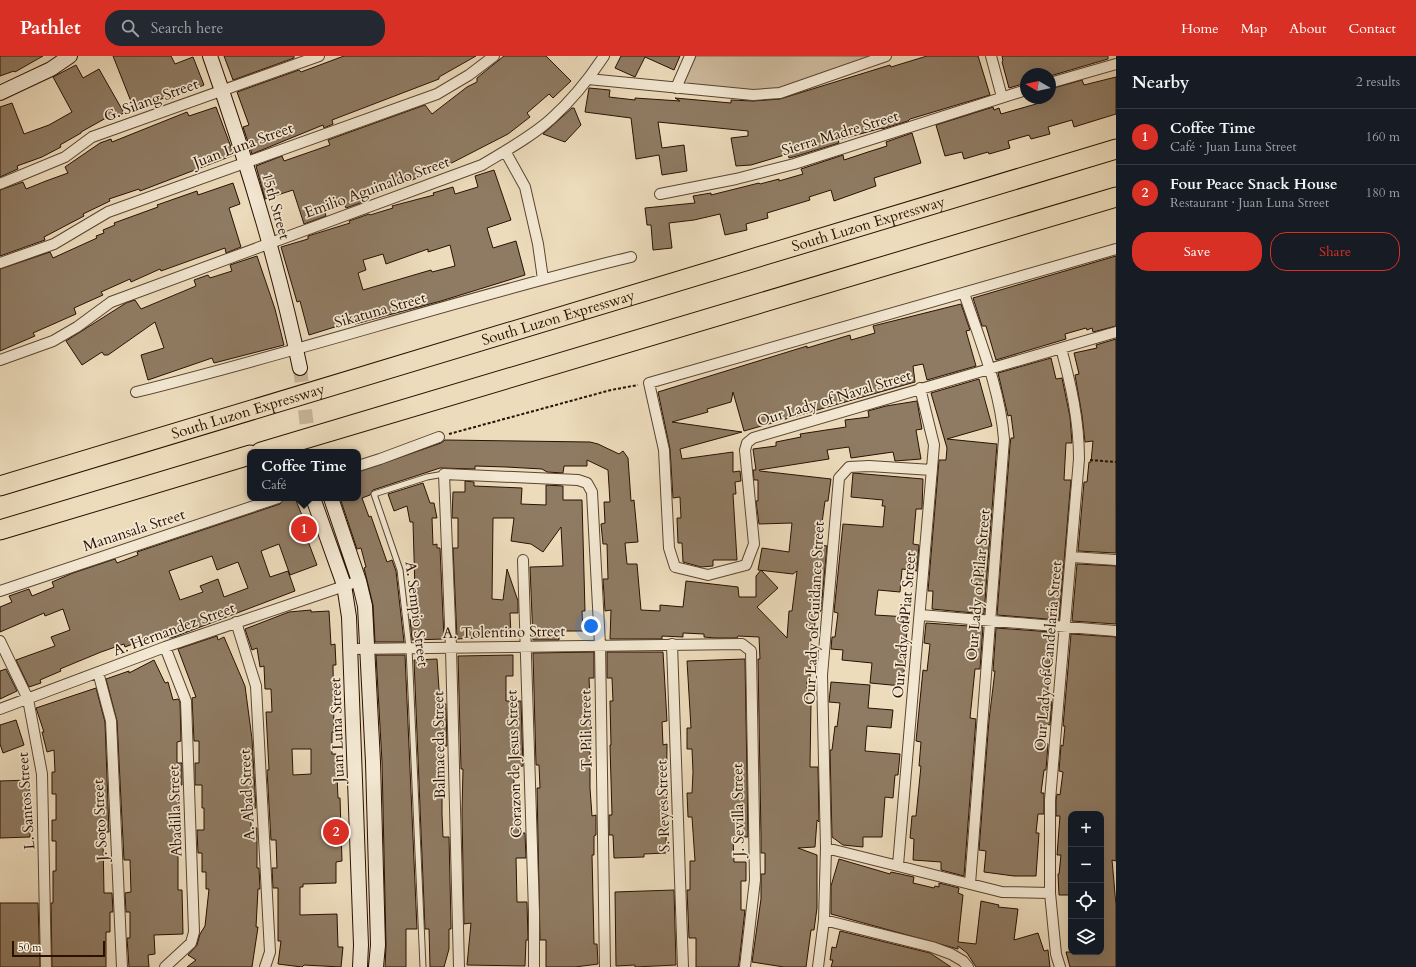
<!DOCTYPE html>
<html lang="en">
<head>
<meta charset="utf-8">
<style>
	:root { --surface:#171b24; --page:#242831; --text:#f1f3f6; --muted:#9ea1a6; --line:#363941; --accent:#d93025 }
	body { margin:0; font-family:Cardo,serif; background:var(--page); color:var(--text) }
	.controls { position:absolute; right:12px; bottom:12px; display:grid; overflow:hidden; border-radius:8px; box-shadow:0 4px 16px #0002 }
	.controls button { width:36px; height:36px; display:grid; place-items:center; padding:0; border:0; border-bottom:1px solid var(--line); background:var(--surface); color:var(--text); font:20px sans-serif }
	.compass { position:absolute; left:1020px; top:12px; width:36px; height:36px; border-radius:50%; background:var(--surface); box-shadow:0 4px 16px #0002; rotate:279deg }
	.scale { position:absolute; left:12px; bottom:10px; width:93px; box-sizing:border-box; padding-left:4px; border:2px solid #291102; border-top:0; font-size:11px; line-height:14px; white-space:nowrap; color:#291102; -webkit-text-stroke:3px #f3e8d3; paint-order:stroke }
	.you { position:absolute; left:591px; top:570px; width:14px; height:14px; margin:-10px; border:3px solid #fff; border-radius:50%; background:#1a73e8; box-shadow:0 0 0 6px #1a73e833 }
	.badge { display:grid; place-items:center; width:26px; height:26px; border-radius:50%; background:var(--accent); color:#fff; font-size:13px; font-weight:700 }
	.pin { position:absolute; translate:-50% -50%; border:2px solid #fff; box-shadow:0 1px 4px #0006 }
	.popup { position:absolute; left:247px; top:393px; width:114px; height:52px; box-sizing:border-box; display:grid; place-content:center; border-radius:8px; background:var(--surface); filter:drop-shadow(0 1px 3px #0005); font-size:13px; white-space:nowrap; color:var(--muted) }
	.popup b { font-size:15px; color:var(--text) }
	.popup::after { content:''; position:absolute; left:50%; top:100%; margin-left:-8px; border:8px solid transparent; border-top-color:var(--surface) }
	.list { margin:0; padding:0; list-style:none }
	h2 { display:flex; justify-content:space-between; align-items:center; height:52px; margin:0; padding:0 16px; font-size:17px }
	h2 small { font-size:13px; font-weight:400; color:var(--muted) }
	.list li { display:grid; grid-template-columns:26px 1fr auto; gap:12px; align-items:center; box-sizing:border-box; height:56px; padding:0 16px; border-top:1px solid var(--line) }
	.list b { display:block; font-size:15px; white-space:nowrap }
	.list p { margin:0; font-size:13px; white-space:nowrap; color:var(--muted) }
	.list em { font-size:13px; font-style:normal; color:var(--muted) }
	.actions { display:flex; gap:8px; padding:12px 16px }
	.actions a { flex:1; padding:9px 0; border:1px solid var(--accent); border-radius:16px; text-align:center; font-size:14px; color:var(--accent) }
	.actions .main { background:var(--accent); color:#fff }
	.icon { flex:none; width:22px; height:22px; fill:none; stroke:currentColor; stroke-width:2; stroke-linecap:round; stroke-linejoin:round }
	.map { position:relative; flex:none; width:1116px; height:911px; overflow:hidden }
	header { display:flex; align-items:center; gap:24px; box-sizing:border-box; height:56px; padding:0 20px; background:var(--accent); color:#fff }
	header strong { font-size:19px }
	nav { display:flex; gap:22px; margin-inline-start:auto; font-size:14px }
	.search { width:280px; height:36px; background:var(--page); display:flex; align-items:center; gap:10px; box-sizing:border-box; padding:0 14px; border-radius:16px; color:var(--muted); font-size:15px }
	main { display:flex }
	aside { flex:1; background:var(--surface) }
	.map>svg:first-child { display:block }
	.green { fill:#ccb99c; stroke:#7a654f }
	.building { fill:#8f7b63; stroke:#291102; fill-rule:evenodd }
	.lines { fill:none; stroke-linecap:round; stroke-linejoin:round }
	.secondary-tunnel { stroke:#c6b397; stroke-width:14; stroke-dasharray:14 7; stroke-linecap:butt }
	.lane-casing { stroke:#5a4430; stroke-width:7 }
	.street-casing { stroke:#5a4430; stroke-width:12 }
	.secondary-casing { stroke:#291102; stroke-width:16 }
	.highway-casing { stroke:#291102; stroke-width:21 }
	.path { stroke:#291102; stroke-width:2; stroke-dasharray:3 2; stroke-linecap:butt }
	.lane { stroke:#f3e8d3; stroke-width:5 }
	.street { stroke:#f3e8d3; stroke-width:10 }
	.secondary { stroke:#f3e8d3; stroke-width:14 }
	.highway { stroke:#eddcbc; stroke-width:19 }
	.labels { text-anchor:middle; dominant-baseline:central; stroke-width:3.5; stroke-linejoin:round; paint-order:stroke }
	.street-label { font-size:15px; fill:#291102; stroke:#f3e8d3 }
</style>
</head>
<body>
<header>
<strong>Pathlet</strong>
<div class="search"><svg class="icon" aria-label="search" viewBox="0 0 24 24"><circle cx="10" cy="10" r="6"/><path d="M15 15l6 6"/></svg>Search here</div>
<nav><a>Home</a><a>Map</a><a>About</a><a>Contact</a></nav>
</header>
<main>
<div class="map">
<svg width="1116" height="911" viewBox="0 0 1116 911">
	<rect width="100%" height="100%" fill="#eddcbc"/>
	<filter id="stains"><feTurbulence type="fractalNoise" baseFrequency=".005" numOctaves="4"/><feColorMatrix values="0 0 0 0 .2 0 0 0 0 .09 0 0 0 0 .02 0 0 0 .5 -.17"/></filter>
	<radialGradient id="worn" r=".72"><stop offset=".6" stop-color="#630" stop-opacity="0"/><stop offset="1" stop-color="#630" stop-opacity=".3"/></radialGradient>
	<path class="green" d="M696 0H880L780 36 699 33 682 27Z"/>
	<path class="building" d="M0 0H43L15 16 14 15 0 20Z
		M113 0H171L175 8 193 1 204 29 166 45 164 42 134 53Z
		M224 0H294V2L233 24Z
		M344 0H476L439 21V23L332 64 333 68 324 72 323 69 252 98 243 71 249 69 237 36 299 14 301 16Z
		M504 0H546L571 25 553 42 549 38 527 57 530 61 508 78 438 114 365 142 366 145 346 152 344 147 324 154 326 160 304 168 293 134 265 143 256 110 282 100 284 105 330 89 328 84 425 49 432 58 467 31 477 26V22Z
		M621 0H680L674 14 645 1 635 21 615 12Z
		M927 0H978L990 39 910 63 908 65 882 73V72L838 84 839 87 797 100 789 102 788 98 751 109 736 110 731 82 748 80V75L658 66 662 92 684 89 687 115 662 119 659 99 636 103 631 62 585 56 589 32 610 34 609 41 635 44V42L680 45 675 42 731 47V44L753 45 780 43 890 9 891 11Z
		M1002 0H1108V3L1050 20V18H1026V27L1009 32 1002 6 1003 5Z
		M76 9 83 22 99 13 124 57 107 64 106 62 81 76V77L60 89 61 91 42 101 17 110 18 113 0 121V51L12 47 24 78 49 69 72 56 53 21Z
		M1116 21V58L1074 71 1072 64 1048 71 1050 78 1031 83 1029 79 1008 85 1010 92 989 98 988 96 964 103 962 96 945 100 936 69 993 51 994 54 999 52 1001 58 1043 46 1041 42H1050V33L1082 24 1084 29Z
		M216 51 234 99 140 135 139 133 109 143 110 145 83 158 84 160 44 181 45 184 0 200V134L23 126 26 133 46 125 68 117 65 111 100 87 111 83 112 86 187 56 189 60Z
		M572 52H574L581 69 565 86 543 78Z
		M912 77 921 107 874 122 876 130 834 145 831 134 809 141 810 144 767 157 768 162 746 168 747 174 725 179 720 158 694 164 669 167 672 192 653 194 651 169H647L645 152 695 147 693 140 711 137V139L759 127 760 128 779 123V125L803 118 801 113 843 99 844 104 868 96 887 90 886 86Z
		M494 114 511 164 487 172 493 192 516 185 525 219 441 245 355 268 354 265 309 279 300 245 297 246 281 191 308 183V180L350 167 349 165 369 158 370 159 393 152 392 150 434 139 433 137 453 131 455 138 478 131 475 120ZM450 189 455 210 432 216 431 214 363 234 358 217 366 214 363 204 383 198 386 208 428 193V196Z
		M233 127 240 148 229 152 241 191 226 197 225 192 161 215 160 213 131 226 130 223 101 236 103 239 74 252 76 258 33 277 35 280 0 295V213L50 196 53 202 97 182 96 180 104 177 103 174 115 169 114 167 158 151 157 149 197 135 198 139Z
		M257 200 275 253 284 289 214 307 212 302 148 324 141 299 164 292 155 266 108 299H104L102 296 82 309 66 285 126 247 135 244 141 253 196 230 194 224 208 219 210 222 232 215 230 209Z
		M1116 200V270L1093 276 1092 272 1087 274 1086 272 1065 278 1066 283 996 304 986 270H982L973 242Z
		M961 248 970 274 966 275 976 310 927 324 923 308 913 310 915 326 744 375 733 336 731 346 707 353 708 356 672 366 742 376 680 393 682 403 733 396V416L740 415 741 425 735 426 736 438H733L737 504H713V510L701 511 683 506 682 487H678L677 462H681L680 441 673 442 670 393 658 336 807 290V292L850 279 851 284 875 277 873 270Z
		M1116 283V497L1078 495 1084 426H1087L1089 406H1091L1093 385 1085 386 1082 359 1075 319 1079 318 1074 297 1097 292 1096 289Z
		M1051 302 1056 323 1062 322 1070 361 1072 387H1066L1064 424H1071L1059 564 997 559 1010 389 1011 382H1014L1011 359 1008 360 998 317Z
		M979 323 992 370 947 383 997 388 984 558 932 553 933 535H928L939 404H946L947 392 931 337Z
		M917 345 922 373 916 374 921 403 895 405 893 396 851 402 849 391 827 394 829 403 759 414 760 415 831 423 828 445H825L822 467H824L821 489 827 490 821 555 816 556 814 576H811L810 625H807V647H811L810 711H818L819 766 817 764 815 791 798 792 817 799V852L814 874H811L806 911H784L752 906 761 843V818H765V797H761V780L758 603H760L759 581 738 580 737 582H715L704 581V578L683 577V581L662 580V583H610L611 554 605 555 603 523H608L607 488H603L601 468 605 467 604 446H610L608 414 587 404V410H564L563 417 547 416 542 413 506 411 475 410V413L440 412 373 434 370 439 362 442 369 461 371 460 387 506 392 504 396 515 404 586H375L373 549 364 512 366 511 361 492 357 493 340 442H358V416L441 387 445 384 590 386 598 388 619 398 623 395 628 402 631 445 634 444 638 486 625 487 627 508H637L641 554 660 555V549L683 551 686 525 738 531 739 541H756V520L761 514 778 532 757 551 787 582 789 555H792L797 515 793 518 758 514 762 492 789 496 792 467 759 468 756 445H758V424H754L753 414H756L753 393 776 390V386L801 381 800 378 846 371 845 364 869 361 868 355 886 350Z
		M853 417 923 423 922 453H916L913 488 919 489 917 515 902 513 900 536 878 534 875 559 908 561 906 586H908L902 630 870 627 872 607 842 604 843 594 831 593 832 581H835L838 557 834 556 843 468 883 471 885 450H882L883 444 851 441Z
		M465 425 474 426V430L522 432 521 448 546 449V429L563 430V444H582L585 555H582L583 575H559V584H533L530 511 563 510 561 471 543 496 531 488 511 485 514 462H493L492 543 503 544 507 513 518 545V557H510L511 580 457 583 453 492H458V462H452L453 436H465Z
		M423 427 430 447H434L437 462H432L433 489 437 488V492H440L444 583 412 584 410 563 411 569 416 568 413 466H410L407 450 394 455 388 438Z
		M284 442H295L310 479 306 480 317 509 290 519 279 488 261 495 270 521 288 515 295 535 174 581 169 582 166 575 125 591 124 588 101 596 60 613 61 615 40 624 41 627 29 631 16 604 55 590 51 581 70 574 63 553 45 560 44 557 0 576V551L12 546 9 540 29 533 32 540 54 531 52 526 73 517 115 503 117 507 138 499 137 496 280 448ZM212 500 217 514 238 506 248 532 224 541 218 523 200 530 203 536 180 544 169 515Z
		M1077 508 1116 510V568L1072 565Z
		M311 554V556L329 555 331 589 335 588 336 609H333L334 676H332V698H336L338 742H340L342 805 336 806V827L303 828V831H300V859L337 858 338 891H343L341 911 304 909 302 911 278 908 281 885H278V832H273L272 812H277L276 784H271L267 714H269L266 656H272L271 633H265L264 610 260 611 257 592 252 594 245 573 289 556ZM292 693H311V718L293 719Z
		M926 567 983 571 980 613H975L970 662 976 663 964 820 941 814V806L913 804 914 783 910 782 912 760H916L921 710H919L921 686 916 685 923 614 927 615 930 588 924 587Z
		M996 572 1052 576 1047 645 1052 646 1050 669 1046 668 1044 687 1048 688 1046 714H1044L1041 737H1044V758H1038L1036 777H1039L1036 820H1014L984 816 986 795 979 794 989 664 995 615H993Z
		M1071 578 1116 581V805L1112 804 1116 849V911H1070L1066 896H1101V758H1071V839H1059L1058 818H1059L1061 799H1057L1060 760H1056V744L1057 738 1060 739 1063 716 1059 715 1061 689 1063 690 1065 670H1063Z
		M217 580 218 584 224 581 245 630 252 683 256 752H251V772H257V812H259L260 833H258L256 871H258L252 911H187L196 904 188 899 197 889 200 878 205 870 209 833H206V816H202V797H198L197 774H204V752H202V729H195V707H199V685H194L192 642 196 641 178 593Z
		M594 596V622H589L592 687H590V732L592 760 596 759V779L594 780V799H592L594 888H597L598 908 575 911H546V884H540L537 732H540L539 709H536L533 597Z
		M607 596H663L667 665 662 666 663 689 667 688 666 797 644 798V801L614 802 613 779H609V759H612L610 689H611L610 645H613L612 622H607Z
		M376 599H405L417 873H406V911H385L386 889 382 706Z
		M513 599V620H506V645H521L523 710 514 711V734H516V757H519V777H525L526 802H516L517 846H527L528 884H526L525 910 467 909 471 867 464 868 462 757 463 713H461L458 600Z
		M437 603 440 648H446L447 690H441L444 739H442V758L443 781H449L451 868V873H449V893L444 911H430L429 873H425L414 604Z
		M745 603 748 781H733L734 806H746V825H741V854H745L739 907 738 911H696V882H689L687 834H690V805H695L692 761H688L687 737H692L693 716 692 693H687V672H691L687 605Z
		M154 604 165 627 168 626 173 644 178 643 180 646 181 685 177 686V707H182V729H179V779H176V799H178V834H182L183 878 154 879 155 898 148 899 149 911H129L127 882H130V856H126L125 837 131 836 130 804H124L117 665 106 623 129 615V617Z
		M6 613 17 635 0 643V615Z
		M831 626 870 629 868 652 893 654 891 672 867 670 865 695 900 698 898 719H895L893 742 885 741 882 781H863V791L843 789 832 781 830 694H832L835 670 837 671 840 647 829 646Z
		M96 632 105 666 109 776H104L103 784 104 837H112L113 856H110V876H106V911H52L51 847H53V815H56V785H52V764H56V738H52V716H55L54 694 47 696 42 676H44L36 652Z
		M16 664 24 689 3 697 0 688V669Z
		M29 724 30 781 0 782V725Z
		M839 803 890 818 891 816 914 821 913 827 934 832 935 830 939 831V827L959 832 958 837 963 839 958 886 976 888 981 845 999 849 998 851 1018 853 1014 884 1038 877 1044 895 1048 894 1050 911H976L967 897 958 890V893L831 858V830Z
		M674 834 676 909 635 911V909L616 910 615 836Z
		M0 847H38L40 911H0Z
		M840 875 930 897 951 911H831L833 904H830L832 891 836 892Z"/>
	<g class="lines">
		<path class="secondary-tunnel" d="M300 312 310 396"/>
		<g class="lane-casing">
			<path id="lane" d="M423 911 409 592 400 514 374 438 427 421 444 418"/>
		</g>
		<g class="street-casing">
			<path id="street" d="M991 0 1002 41
				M588 23 753 39 780 37 886 0
				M1050 27 1116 8
				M676 32 690 0
				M505 95 525 131 538 188 543 223
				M0 128 65 101 92 81 319 0
				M660 138 736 123 794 108 1026 34
				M1116 193 649 327 664 394 669 492 675 511 708 519 746 509 754 488 745 394 747 387 753 382 1116 276
				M0 207 54 188 108 156 437 38 469 19 494 0
				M964 237C980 285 1000 333 1004 383L970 828
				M0 304 53 285 77 271 111 246 482 109C505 95 531 81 551 63 571 45 589 23 604 0
				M136 336C302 295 465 241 631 201
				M358 410 380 403 439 381
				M1072 501 1116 504
				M523 504 534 856V911
				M0 535 278 442
				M920 559 1116 575
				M236 566 256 630 270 896 265 911
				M0 585 28 643 42 718 46 911
				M672 588 683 911
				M165 591 186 645 194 876 191 887 165 911
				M352 593 742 588 751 595 755 824 745 911
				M98 616 111 665 122 911
				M0 653 165 591 359 525
				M826 792 1002 836 1050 837
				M898 809 934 389 920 332
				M824 864 932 891 951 898 963 905 968 911
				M459 911 451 592 444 418 578 424 587 427 592 436 600 589 605 911
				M818 911 824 864 826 792 822 619 839 422 849 411 869 410 932 414
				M1060 911 1056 898 1050 837V744L1079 403C1079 364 1071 329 1061 292"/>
		</g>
		<g class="secondary-casing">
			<path id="secondary" d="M210 0C246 103 278 206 300 312
				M0 37 51 13 70 0
				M313 442 344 529 349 561 361 889 360 911
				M331 442 359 525 365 550 373 706 378 889 376 911"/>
		</g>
		<g class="highway-casing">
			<g id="highway">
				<path d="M261 396 1116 141"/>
				<path id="s1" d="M0 430 1116 93"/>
				<path d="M0 474 250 399"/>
			</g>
		</g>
		<path class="path" d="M449 378 611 334 638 329
			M1090 404 1116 406"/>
		<use href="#lane" class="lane"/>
		<use href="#street" class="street"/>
		<use href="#secondary" class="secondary"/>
		<use href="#highway" class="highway"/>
	</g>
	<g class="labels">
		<g class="street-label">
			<text transform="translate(151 44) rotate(-20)">G. Silang Street</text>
			<text transform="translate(840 77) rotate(-17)">Sierra Madre Street</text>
			<text transform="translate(243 89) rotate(-20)">Juan Luna Street</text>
			<text transform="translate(377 131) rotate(-20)">Emilio Aguinaldo Street</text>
			<text transform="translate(276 150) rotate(74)">15th Street</text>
			<text stroke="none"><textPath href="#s1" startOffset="907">South Luzon Expressway</textPath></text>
			<text transform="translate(380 254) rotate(-16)">Sikatuna Street</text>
			<text stroke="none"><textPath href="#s1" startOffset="583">South Luzon Expressway</textPath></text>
			<text transform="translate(834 342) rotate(-17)">Our Lady of Naval Street</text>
			<text stroke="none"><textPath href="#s1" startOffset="259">South Luzon Expressway</textPath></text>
			<text transform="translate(134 474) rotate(-18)">Manansala Street</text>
			<text transform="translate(978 529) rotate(-85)">Our Lady of Pilar Street</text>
			<text transform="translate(814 557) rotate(-87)">Our Lady of Guidance Street</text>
			<text transform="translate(417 558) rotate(83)">A. Sempio Street</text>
			<text transform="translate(904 569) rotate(-85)">Our Lady of Piat Street</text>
			<text transform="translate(174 573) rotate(-20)">A. Hernandez Street</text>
			<text transform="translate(504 576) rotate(-1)">A. Tolentino Street</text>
			<text transform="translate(1048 600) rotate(-85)">Our Lady of Candelaria Street</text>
			<text transform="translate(337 674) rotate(-92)">Juan Luna Street</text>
			<text transform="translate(586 674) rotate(-91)">T. Pili Street</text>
			<text transform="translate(439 689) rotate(-91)">Balmaceda Street</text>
			<text transform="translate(514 708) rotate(-92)">Corazon de Jesus Street</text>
			<text transform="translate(247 739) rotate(-93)">A. Abad Street</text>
			<text transform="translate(26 745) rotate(-94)">L. Santos Street</text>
			<text transform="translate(663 750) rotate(-92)">S. Reyes Street</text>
			<text transform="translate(738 754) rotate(-91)">J. Sevilla Street</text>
			<text transform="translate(175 755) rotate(-92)">Abadilla Street</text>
			<text transform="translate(100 764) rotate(-93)">J. Soto Street</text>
		</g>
	</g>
	<rect width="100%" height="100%" filter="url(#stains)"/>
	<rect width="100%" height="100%" fill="url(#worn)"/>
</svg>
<div class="controls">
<button>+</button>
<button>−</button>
<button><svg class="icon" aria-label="locate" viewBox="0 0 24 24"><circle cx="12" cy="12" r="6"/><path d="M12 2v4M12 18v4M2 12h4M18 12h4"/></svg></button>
<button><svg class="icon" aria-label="layers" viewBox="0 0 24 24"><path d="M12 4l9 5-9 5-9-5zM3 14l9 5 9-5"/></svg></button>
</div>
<svg class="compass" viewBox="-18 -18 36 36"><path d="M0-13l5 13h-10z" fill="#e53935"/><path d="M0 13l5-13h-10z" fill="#9ea1a6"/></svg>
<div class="scale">50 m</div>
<div class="you"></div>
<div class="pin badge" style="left:304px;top:473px">1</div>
<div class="popup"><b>Coffee Time</b>Café</div>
<div class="pin badge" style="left:336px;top:776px">2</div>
</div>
<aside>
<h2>Nearby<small>2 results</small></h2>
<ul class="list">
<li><span class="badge">1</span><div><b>Coffee Time</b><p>Café · Juan Luna Street</p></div><em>160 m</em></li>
<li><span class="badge">2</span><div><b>Four Peace Snack House</b><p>Restaurant · Juan Luna Street</p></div><em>180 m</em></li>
</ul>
<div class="actions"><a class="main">Save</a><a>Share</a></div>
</aside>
</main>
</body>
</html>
